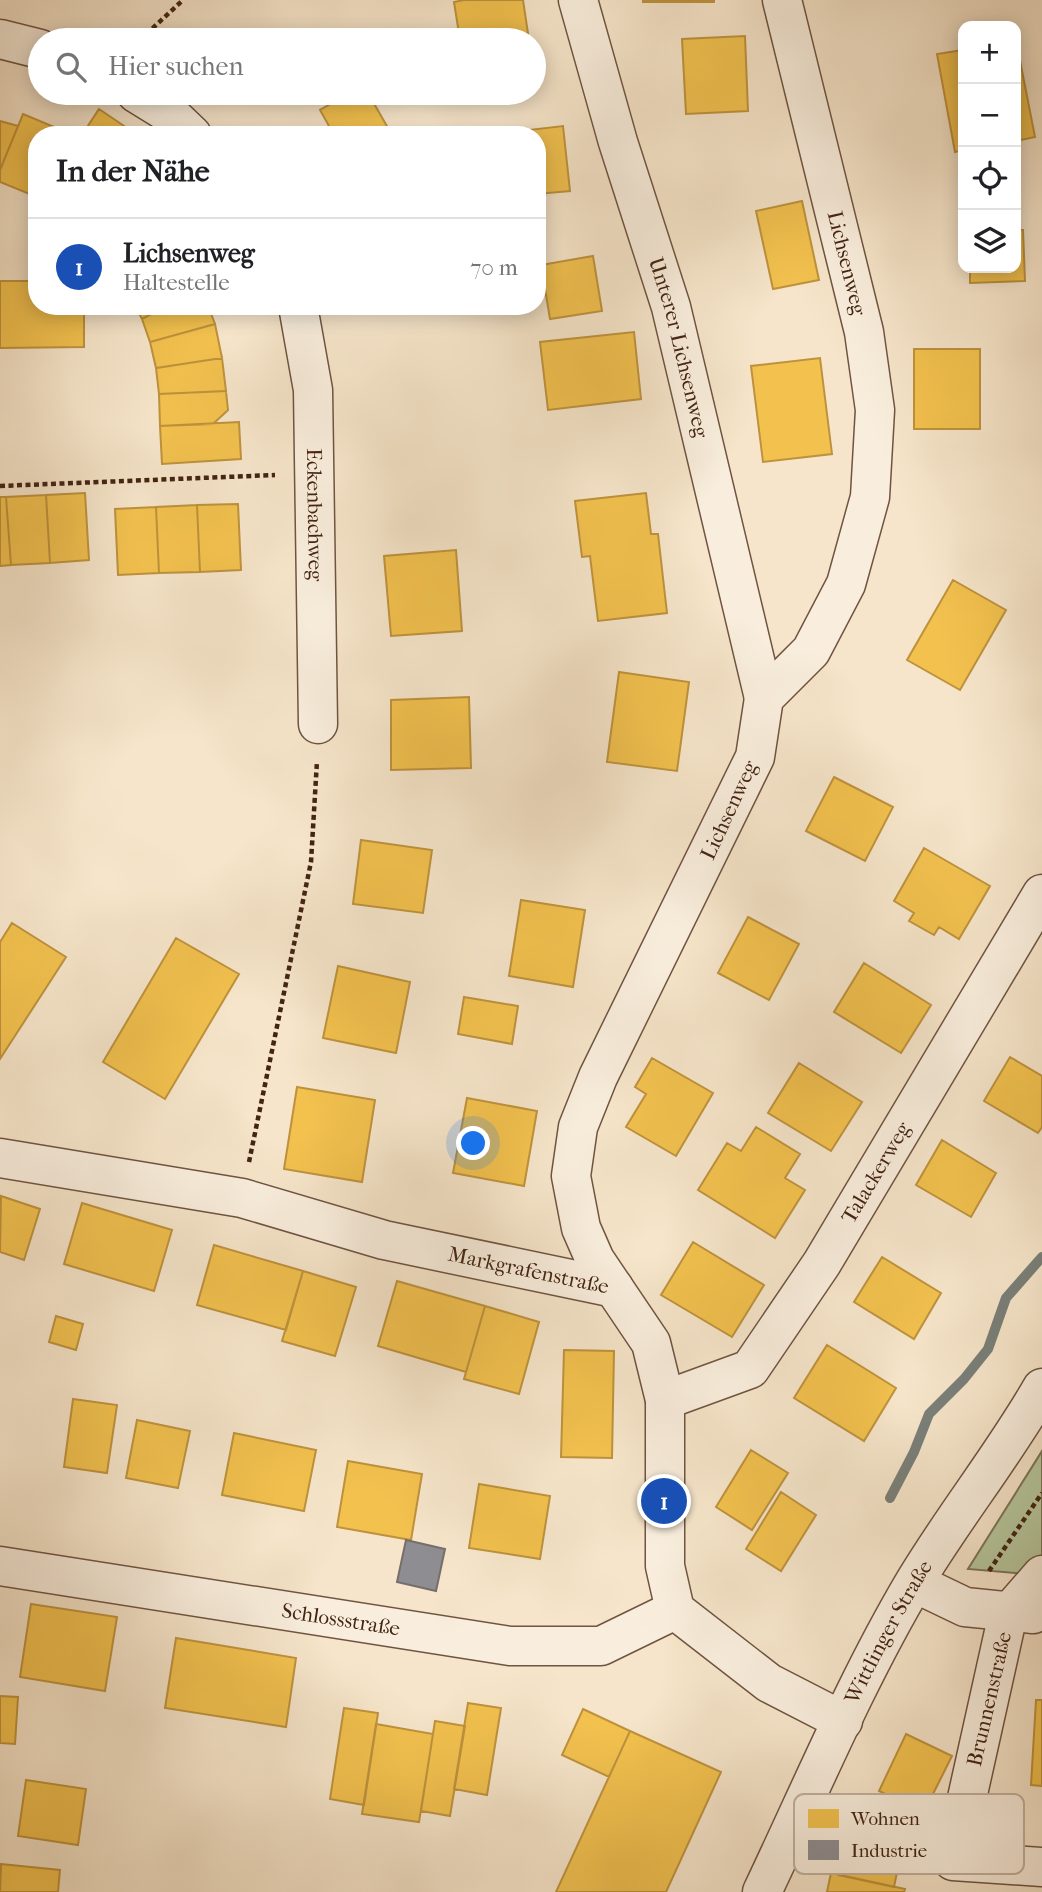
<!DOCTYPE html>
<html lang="de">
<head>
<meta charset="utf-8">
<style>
	:root { --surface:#fff; --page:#f6f6f6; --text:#202124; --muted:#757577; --line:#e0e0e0; --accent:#8f2418 }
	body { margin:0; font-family:"IM FELL French Canon",serif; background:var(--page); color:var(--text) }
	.controls { position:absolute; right:21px; top:21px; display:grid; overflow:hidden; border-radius:14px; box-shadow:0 4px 18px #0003 }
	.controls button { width:63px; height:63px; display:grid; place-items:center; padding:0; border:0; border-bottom:2px solid var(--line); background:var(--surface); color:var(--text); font:35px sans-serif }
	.you { position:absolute; left:474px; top:1144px; width:24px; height:24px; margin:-18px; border:5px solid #fff; border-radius:50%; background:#1a73e8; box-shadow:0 0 0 10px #1a73e833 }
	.badge { display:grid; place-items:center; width:46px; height:46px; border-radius:50%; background:var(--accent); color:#fff; font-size:23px; font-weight:700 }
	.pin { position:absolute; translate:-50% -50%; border:4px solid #fff; box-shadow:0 2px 7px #0006 }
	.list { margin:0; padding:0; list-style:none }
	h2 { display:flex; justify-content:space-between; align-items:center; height:91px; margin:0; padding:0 28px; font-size:30px }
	h2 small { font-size:23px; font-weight:400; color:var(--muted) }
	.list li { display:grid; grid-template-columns:46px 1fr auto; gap:21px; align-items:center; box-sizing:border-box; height:98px; padding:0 28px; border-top:2px solid var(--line) }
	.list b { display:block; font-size:26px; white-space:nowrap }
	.list p { margin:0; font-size:23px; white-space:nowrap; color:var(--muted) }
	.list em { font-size:23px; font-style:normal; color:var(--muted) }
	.icon { flex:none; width:38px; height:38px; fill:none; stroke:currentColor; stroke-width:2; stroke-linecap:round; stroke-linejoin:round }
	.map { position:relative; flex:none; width:1042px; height:1892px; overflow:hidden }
	.search { position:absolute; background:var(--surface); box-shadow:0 4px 18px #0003; left:28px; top:28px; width:518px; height:77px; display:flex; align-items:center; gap:18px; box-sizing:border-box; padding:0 24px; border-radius:38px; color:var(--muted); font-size:26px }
	.panel { position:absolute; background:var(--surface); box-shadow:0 4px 18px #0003; left:28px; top:126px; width:518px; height:189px; border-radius:28px }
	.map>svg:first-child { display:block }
	.green { fill:#b6c69c; stroke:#7c7558; stroke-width:2 }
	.homes { fill:#f2c14e; stroke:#be923c; stroke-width:2 }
	.industry { fill:#8d8d92; stroke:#776e6c; stroke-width:2 }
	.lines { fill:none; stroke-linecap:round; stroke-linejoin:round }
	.stream { stroke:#7a807a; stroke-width:10 }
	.minor-casing { stroke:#705441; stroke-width:41 }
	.path { stroke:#432413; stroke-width:4.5; stroke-dasharray:5 3.5; stroke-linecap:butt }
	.minor { stroke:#f9eedd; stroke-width:38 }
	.labels { text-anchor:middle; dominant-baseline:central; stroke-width:7; stroke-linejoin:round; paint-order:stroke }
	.street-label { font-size:21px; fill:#432413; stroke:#f9eedd }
	.key { fill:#f9eedd; stroke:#c2b1a0; stroke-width:2 }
	.key-label { font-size:19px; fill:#432413 }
</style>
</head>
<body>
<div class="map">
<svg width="1042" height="1892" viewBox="0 0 1042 1892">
	<rect width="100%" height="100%" fill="#f6e5ca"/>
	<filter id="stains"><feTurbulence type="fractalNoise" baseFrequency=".00286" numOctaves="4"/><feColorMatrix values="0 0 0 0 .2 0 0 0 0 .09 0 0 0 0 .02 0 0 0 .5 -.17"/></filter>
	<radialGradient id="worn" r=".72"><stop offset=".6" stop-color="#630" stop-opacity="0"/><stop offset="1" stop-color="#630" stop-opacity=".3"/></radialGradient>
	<path class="green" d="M1042 1451V1556L1027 1574 968 1569Z"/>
	<path class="homes" d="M464 0H523L529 40H460L454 2Z
		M643 0H714V2H643Z
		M745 36 748 111 686 114 682 39Z
		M1016 40 1035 137 1016 141Z
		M963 50V150L955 152 937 54Z
		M350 93H368L392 135H334L320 110Z
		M99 109 130 130 127 135H82Z
		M23 114 59 129 57 135H37V184L32 195 0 182V170Z
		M0 121 18 126 0 170Z
		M563 126 570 191 537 194V135H488Z
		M802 201 819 280 773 289 756 211Z
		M1016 230H1023L1025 281 970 283V268H1016Z
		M593 256 602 311 550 319 541 265Z
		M0 281H37V306H84V347L0 348Z
		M135 306H166L142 319Z
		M166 306H208L215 324 150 342 142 319Z
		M215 324 222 358 156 368 150 342Z
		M634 332 641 399 548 410 540 342Z
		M914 349H980V429H914Z
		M222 358 226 391 159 394 156 368Z
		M820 358 832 454 763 462 751 366Z
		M226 391 228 410 213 424 160 426 159 394Z
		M239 422 241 459 162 464 160 426Z
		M85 493 89 560 50 563 46 495Z
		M646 493 651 534H658L667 613 598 621 590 556 582 557 575 501Z
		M46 495 50 563 11 565 6 497Z
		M0 497H6L11 565 0 566Z
		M238 504 241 570 200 572 197 505Z
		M197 505 200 572 159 573 156 507Z
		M156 507 159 573 118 575 115 509Z
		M456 550 462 631 391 636 384 556Z
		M953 580 1006 610 960 690 907 660Z
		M619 672 689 682 677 771 607 762Z
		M469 697 471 768 391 770V700Z
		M834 777 893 807 865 861 806 831Z
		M361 840 432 850 423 913 353 904Z
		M924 848 990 886 959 939 939 927 934 935 909 921 914 913 894 901Z
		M521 900 585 910 573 987 509 976Z
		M748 917 799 944 769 1000 718 973Z
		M12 923 66 957 0 1059V942Z
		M176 938 239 974 165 1099 103 1062Z
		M864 963 931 1005 901 1053 834 1012Z
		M338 966 410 982 396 1053 323 1038Z
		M464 997 518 1006 512 1044 458 1034Z
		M1010 1057 1042 1076V1127L1038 1133 984 1101Z
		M652 1058 713 1093 676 1156 626 1127 646 1094 635 1087Z
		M799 1063 862 1102 831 1151 768 1113Z
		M297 1087 375 1100 362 1182 284 1169Z
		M467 1098 537 1111 524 1186 453 1173Z
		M756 1127 800 1154 785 1178 805 1190 775 1238 698 1190 727 1143 741 1151Z
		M942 1140 996 1173 971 1217 916 1185Z
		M1 1196 40 1209 24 1260 0 1252Z
		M82 1203 172 1230 154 1291 64 1264Z
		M693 1242 764 1285 732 1337 661 1295Z
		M214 1245 303 1271 286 1330 197 1305Z
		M882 1257 941 1293 914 1339 854 1302Z
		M303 1271 356 1287 335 1356 282 1341Z
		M397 1281 485 1306 466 1372 378 1346Z
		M485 1306 539 1322 519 1394 464 1379Z
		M56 1316 83 1324 76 1350 49 1342Z
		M827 1345 896 1388 864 1441 794 1398Z
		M564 1350 614 1351 612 1458 561 1457Z
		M73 1399 117 1405 107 1473 64 1467Z
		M137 1420 190 1431 178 1488 126 1478Z
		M234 1433 316 1450 304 1511 222 1495Z
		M751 1450 788 1473 752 1530 716 1507Z
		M348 1461 422 1474 411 1540 337 1527Z
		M479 1484 550 1496 540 1559 469 1548Z
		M781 1492 816 1515 781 1571 746 1549Z
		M31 1604 117 1617 105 1691 20 1677Z
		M176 1638 296 1658 286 1727 165 1708Z
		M0 1696 18 1697 15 1744 0 1743Z
		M1036 1700H1042V1786L1031 1785Z
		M468 1703 501 1708 487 1795 454 1789Z
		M344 1708 378 1713 364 1805 330 1799Z
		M583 1709 630 1731 609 1777 562 1755Z
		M435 1721 465 1726 450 1816 421 1811Z
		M376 1724 433 1734 419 1822 362 1814Z
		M630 1731 721 1772 666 1892H556Z
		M906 1734 952 1756 924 1812 879 1791Z
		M26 1780 86 1789 78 1845 18 1836Z
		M849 1827 904 1838 894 1887 838 1875Z
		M1 1864 60 1870 58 1892H0Z
		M831 1873 905 1889 904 1892H827Z"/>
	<path class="industry" d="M406 1540 445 1549 436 1591 397 1582Z"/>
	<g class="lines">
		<path class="stream" d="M890 1498 914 1452 929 1414 964 1379 988 1349 1006 1298 1042 1257"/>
		<g class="minor-casing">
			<g id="minor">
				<path id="s1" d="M578 0 618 142 671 307 764 698"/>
				<path id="s2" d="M782 0 864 332 875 410 870 497 846 584 811 651 764 698 755 757 598 1077 578 1127 571 1176 581 1228 595 1260 651 1343 665 1400V1566L675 1610 769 1683 843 1721"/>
				<path d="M0 39 40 49"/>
				<path d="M136 93 170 114 192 135"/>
				<path id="s3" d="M298 306 313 390 318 724"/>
				<path id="s4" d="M0 1158 242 1198 384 1240 614 1288"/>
				<path id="s5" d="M665 1400 750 1369 822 1263 1042 894"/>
				<path id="s6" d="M0 1566 510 1646H601L675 1610"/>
				<path d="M1042 1575 1008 1614 953 1861 1042 1867"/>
				<path d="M915 1583 965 1607 1033 1614"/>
				<path id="s7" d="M762 1892C811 1789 856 1681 914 1583 954 1516 1003 1456 1042 1388"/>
			</g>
		</g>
		<path class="path" d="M140 40 183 0
			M0 486 275 475
			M249 1162 311 862 317 761
			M989 1571 1042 1493"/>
		<use href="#minor" class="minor"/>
	</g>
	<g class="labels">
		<g class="street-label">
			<text stroke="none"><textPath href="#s2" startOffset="271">Lichsenweg</textPath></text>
			<text stroke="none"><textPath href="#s1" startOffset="362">Unterer Lichsenweg</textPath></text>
			<text stroke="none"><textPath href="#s3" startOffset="210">Eckenbachweg</textPath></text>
			<text transform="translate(729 810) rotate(-65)">Lichsenweg</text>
			<text stroke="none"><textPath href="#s5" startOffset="324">Talackerweg</textPath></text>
			<text stroke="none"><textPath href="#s4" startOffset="541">Markgrafenstraße</textPath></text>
			<text stroke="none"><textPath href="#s6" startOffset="345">Schlossstraße</textPath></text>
			<text stroke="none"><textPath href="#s7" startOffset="289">Wittlinger Straße</textPath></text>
			<text transform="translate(989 1699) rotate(-77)">Brunnenstraße</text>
		</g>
	</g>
	<rect x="794" y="1794" width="230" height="80" rx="10" class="key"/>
	<rect x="808" y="1809" width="31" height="19" fill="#f2c14e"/>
	<rect x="808" y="1840" width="31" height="20" fill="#8d8d92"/>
	<g class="key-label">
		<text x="851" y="1825">Wohnen</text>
		<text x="851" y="1857">Industrie</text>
	</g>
	<rect width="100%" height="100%" filter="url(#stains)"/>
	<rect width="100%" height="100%" fill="url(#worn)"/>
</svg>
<div class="controls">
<button>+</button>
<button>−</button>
<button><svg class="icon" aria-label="locate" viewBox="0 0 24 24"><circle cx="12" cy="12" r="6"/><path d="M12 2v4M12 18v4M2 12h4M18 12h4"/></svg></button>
<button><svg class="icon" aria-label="layers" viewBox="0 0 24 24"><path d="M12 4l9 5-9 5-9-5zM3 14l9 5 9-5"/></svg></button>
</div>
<div class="you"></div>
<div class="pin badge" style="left:664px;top:1501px;background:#1a4fb4">1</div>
<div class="search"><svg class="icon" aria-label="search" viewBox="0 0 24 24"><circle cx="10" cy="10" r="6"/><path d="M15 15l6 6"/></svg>Hier suchen</div>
<section class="panel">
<h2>In der Nähe<small></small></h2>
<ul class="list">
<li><span class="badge" style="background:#1a4fb4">1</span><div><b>Lichsenweg</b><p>Haltestelle</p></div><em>70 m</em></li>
</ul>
</section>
</div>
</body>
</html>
